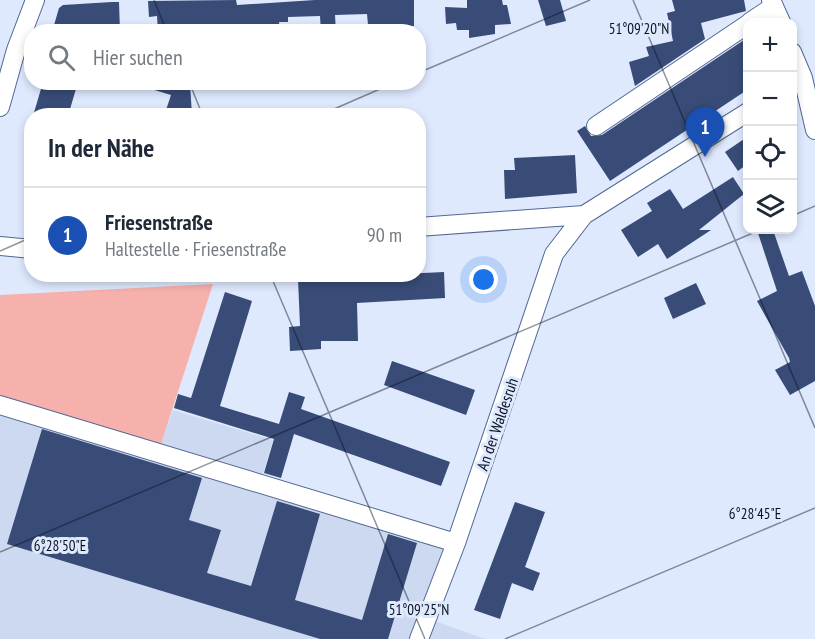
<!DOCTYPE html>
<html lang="de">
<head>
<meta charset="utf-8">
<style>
	:root { --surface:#fff; --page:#f6f6f7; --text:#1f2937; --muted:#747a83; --line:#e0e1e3; --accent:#111827 }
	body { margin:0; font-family:"PT Sans Narrow",sans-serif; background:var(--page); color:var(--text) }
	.controls { position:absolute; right:18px; top:18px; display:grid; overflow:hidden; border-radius:12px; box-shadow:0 3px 9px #0003 }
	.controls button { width:54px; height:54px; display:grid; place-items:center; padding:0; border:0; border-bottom:2px solid var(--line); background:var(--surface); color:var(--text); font:30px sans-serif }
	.you { position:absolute; left:484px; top:280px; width:21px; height:21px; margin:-15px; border:4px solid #fff; border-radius:50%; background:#1a73e8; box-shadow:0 0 0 9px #1a73e833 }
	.badge { display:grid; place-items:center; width:39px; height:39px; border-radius:50%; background:var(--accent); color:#fff; font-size:20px; font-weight:700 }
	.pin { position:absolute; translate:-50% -50px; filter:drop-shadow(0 2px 3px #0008) }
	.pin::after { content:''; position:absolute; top:32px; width:21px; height:18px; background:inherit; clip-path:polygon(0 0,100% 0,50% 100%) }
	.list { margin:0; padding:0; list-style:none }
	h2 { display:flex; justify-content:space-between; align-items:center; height:78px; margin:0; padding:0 24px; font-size:26px }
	h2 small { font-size:20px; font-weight:400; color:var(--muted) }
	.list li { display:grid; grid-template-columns:39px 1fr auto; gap:18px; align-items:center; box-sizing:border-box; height:96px; padding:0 24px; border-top:2px solid var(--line) }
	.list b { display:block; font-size:22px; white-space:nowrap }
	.list p { margin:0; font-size:20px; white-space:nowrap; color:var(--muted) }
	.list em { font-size:20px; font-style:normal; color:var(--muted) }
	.icon { flex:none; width:33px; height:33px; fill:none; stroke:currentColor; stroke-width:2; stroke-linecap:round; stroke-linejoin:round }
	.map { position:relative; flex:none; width:815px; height:639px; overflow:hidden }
	.search { position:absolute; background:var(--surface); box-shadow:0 3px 9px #0003; left:24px; top:24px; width:402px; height:66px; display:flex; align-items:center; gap:15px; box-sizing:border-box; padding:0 21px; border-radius:24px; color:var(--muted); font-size:22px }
	.panel { position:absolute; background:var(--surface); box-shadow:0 3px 9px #0003; left:24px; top:108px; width:402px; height:174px; border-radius:24px }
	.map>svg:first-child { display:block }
	.built { fill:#cdd9f0 }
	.green { fill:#f6b1ac }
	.building { fill:#384c77 }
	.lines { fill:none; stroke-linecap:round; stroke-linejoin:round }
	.minor-casing { stroke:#516894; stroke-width:20 }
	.minor { stroke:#fff; stroke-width:18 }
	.ticks { fill:none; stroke:#091122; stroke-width:1.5; stroke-opacity:0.45 }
	.labels { text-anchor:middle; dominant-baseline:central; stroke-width:6; stroke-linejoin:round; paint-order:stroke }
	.street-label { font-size:16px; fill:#091122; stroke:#dfe9fe }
	.ticks-label { font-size:15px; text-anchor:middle; fill:#091122; stroke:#dfe9fe; stroke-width:6; stroke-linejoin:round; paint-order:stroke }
</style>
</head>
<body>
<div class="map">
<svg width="815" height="639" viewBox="0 0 815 639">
	<rect width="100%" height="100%" fill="#dfe9fe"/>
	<path class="built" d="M0 397 160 446 173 410 273 440 262 477 448 533 421 616 485 639H0Z"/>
	<path class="green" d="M213 284 160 447 0 397V295Z"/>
	<path class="building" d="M236 0 237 5 315 0H414V26L407 27V32H377V25H368L367 14 335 15 336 32H321L320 16 288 17V22H279L280 32H158L157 16 149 17 148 1Z
		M467 0H502L503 5H507L511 24 495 25V34L469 38V30H457L456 23 446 24 445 7 467 8Z
		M538 0H560L566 21 546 26Z
		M672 0H744L746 11 701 23 705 39 635 86 629 62 649 56 646 47 673 41 667 13 675 11Z
		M112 2H119L120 32H52L59 8 63 5Z
		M747 38V90L610 181 577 131 585 126 591 136 602 135Z
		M43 82H78L68 116H33Z
		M142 82H190L192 116H164L171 95 141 86Z
		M747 137V164L738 171 725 152Z
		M575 155 577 193 505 199 504 170H515L514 158Z
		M733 177 744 194 699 230H711L667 259 658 244 638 257 621 230 652 211 647 203 670 189 683 209Z
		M757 230H773L789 276 802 271 815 306V381L790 395 775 370 790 362 789 358 757 301 777 291Z
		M444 272 445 298 357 303 358 341H321V349L290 351 289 327 300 326 298 279Z
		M696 283 706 304 673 319 664 298Z
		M225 292 252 301 220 406 279 424 289 392 305 397 301 409 450 462 441 486 294 434 281 478 264 473 274 439 174 408 178 394 191 398Z
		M392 361 475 390 466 415 384 385Z
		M42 429 202 478 189 520 221 530 207 573 251 586 277 501 320 514 295 600 362 620 388 534 417 543 388 639H320L7 544Z
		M515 502 545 512 525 567 540 573 533 591 512 583 500 619 474 610Z"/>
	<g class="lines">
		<g class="minor-casing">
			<path id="minor" d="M771 0 781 22
				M750 22 774 6
				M792 52 803 78 815 130
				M0 107 16 50 35 0
				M596 126 748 24
				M418 227 584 215 748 112
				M0 246 32 249
				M0 405 456 543
				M419 639 456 543 554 254 584 215"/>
		</g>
		<use href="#minor" class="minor"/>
	</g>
	<path class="ticks" d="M154 0 167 32M633 0 815 428M418 73 590 0M189 82 203 116M318 116 396 82M792 216 815 206M0 251 32 237M270 274 425 639M0 552 760 230M505 639 815 508"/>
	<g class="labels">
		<g class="street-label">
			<text transform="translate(497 424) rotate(-71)">An der Waldesruh</text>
		</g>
	</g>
	<g class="ticks-label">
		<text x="639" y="34">51°09'20"N</text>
		<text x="755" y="519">6°28'45"E</text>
		<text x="60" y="551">6°28'50"E</text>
		<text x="419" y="615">51°09'25"N</text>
	</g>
</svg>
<div class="controls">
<button>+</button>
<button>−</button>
<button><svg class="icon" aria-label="locate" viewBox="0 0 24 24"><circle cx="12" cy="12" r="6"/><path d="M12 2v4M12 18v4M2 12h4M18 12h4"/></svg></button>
<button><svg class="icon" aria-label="layers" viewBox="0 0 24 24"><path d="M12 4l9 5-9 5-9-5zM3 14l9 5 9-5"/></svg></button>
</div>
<div class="you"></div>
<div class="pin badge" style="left:705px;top:157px;background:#1a4fb4">1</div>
<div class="search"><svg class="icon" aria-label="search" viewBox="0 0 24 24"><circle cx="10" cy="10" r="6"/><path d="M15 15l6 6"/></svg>Hier suchen</div>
<section class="panel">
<h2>In der Nähe<small></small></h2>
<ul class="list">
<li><span class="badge" style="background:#1a4fb4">1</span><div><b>Friesenstraße</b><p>Haltestelle · Friesenstraße</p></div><em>90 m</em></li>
</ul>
</section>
</div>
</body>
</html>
